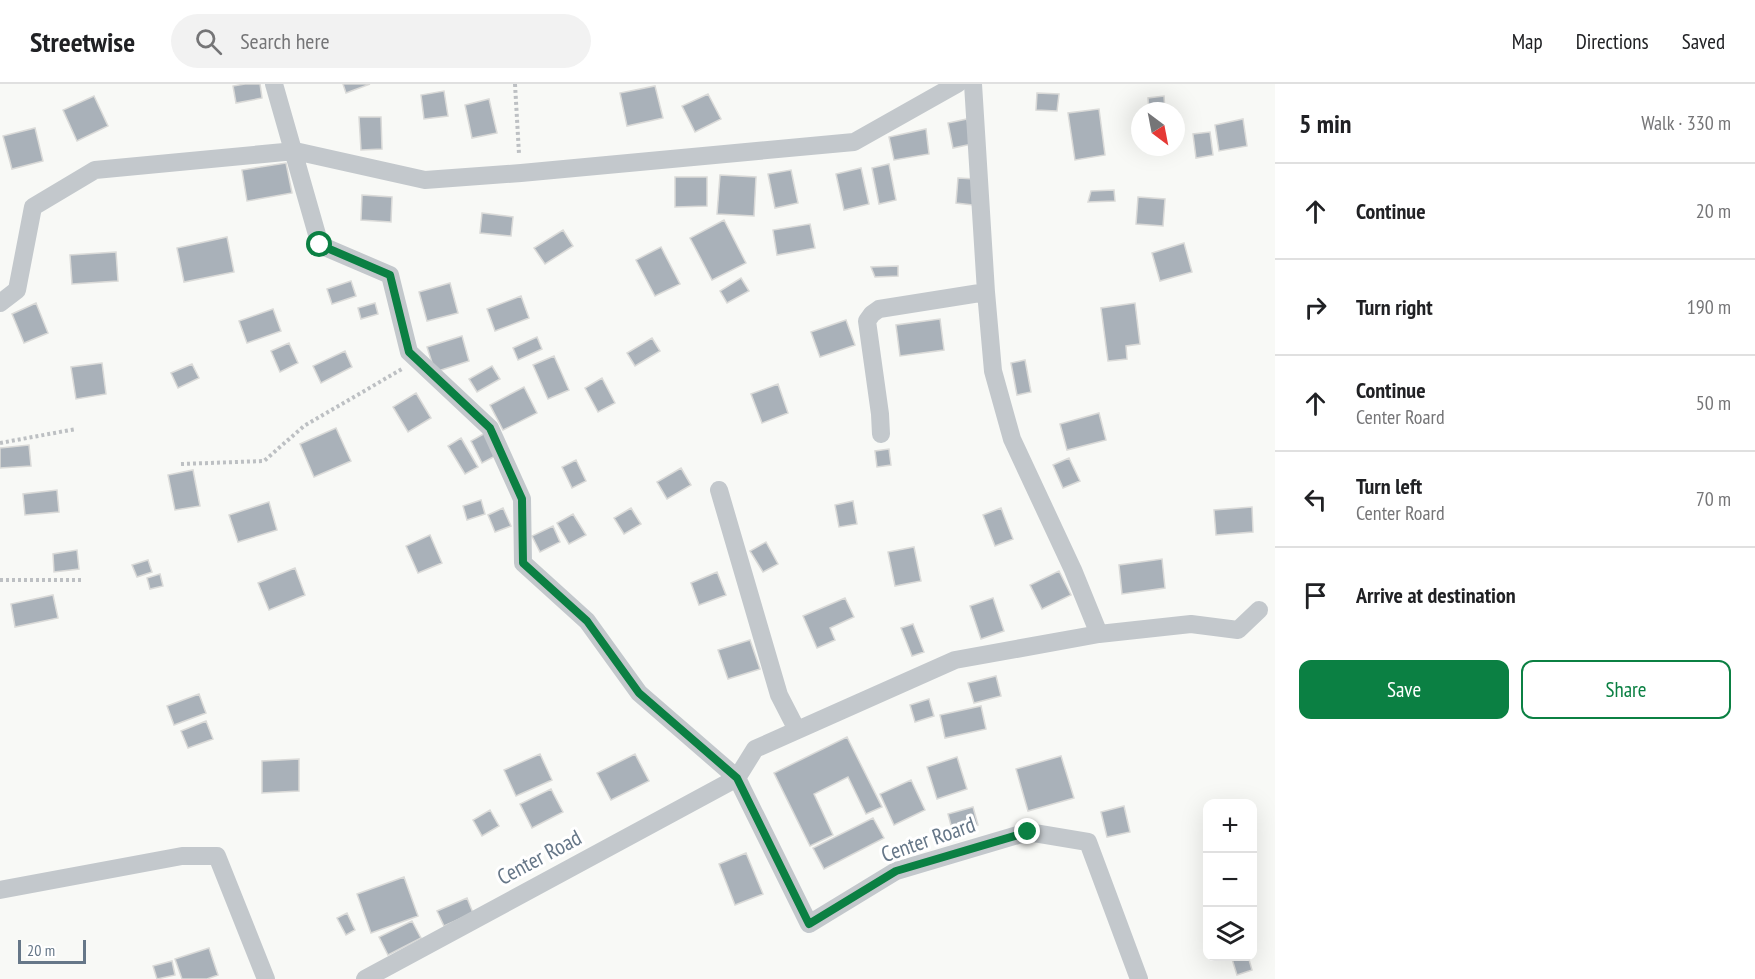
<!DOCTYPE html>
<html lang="en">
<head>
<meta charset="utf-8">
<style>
	:root { --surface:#fff; --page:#f2f2f2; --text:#202124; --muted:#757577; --line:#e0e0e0; --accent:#0b8043 }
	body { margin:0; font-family:"PT Sans Narrow",sans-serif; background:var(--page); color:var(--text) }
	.controls { position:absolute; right:18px; bottom:18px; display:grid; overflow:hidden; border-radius:12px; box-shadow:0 6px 24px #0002 }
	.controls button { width:54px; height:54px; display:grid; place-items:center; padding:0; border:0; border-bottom:2px solid var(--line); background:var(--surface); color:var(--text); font:30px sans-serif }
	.compass { position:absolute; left:1131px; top:18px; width:54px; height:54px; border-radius:50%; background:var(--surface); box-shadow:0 6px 24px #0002; rotate:148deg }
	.scale { position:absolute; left:18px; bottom:15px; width:68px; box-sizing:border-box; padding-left:6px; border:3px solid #678; border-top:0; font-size:16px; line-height:21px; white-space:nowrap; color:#678; -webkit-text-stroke:4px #fff; paint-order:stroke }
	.stop { position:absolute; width:18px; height:18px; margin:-14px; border:4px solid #0b8043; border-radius:50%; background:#fff }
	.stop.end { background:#0b8043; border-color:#fff; box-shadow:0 2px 6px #0008 }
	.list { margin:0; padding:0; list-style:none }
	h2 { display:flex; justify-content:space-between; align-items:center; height:78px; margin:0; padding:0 24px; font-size:26px }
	h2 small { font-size:20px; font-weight:400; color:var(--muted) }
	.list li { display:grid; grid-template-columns:39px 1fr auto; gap:18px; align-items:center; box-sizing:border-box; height:96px; padding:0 24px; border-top:2px solid var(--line) }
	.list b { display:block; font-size:22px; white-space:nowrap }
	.list p { margin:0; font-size:20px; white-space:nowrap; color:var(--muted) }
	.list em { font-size:20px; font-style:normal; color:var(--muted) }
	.actions { display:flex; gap:12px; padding:18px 24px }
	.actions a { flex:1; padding:14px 0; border:2px solid var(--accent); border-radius:12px; text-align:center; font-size:21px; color:var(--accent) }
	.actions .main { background:var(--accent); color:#fff }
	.icon { flex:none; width:33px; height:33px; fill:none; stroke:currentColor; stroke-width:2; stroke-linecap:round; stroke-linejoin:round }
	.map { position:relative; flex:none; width:1275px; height:895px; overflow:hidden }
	header { display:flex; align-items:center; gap:36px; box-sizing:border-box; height:84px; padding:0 30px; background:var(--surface); border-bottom:2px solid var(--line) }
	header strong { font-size:28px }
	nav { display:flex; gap:33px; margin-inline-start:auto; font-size:21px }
	.search { width:420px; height:54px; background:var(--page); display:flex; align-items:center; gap:15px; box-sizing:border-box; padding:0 21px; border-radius:33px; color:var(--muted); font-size:22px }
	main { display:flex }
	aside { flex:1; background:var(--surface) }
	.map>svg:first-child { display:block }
	.building { fill:#a9b1b9; stroke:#dadad8; stroke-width:1.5 }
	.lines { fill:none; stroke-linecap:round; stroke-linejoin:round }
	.path { stroke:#bdc0c3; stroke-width:4; stroke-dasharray:3 3; stroke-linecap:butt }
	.street { stroke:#c3c8cc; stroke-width:18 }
	.route { stroke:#0b8043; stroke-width:8 }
	.labels { text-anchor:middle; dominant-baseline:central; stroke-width:6; stroke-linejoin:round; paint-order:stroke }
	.street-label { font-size:22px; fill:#678; stroke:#fff }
</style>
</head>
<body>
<header>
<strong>Streetwise</strong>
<div class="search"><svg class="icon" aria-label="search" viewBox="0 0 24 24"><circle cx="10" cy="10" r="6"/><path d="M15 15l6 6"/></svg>Search here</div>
<nav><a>Map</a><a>Directions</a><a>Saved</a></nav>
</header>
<main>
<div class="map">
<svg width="1275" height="895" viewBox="0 0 1275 895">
	<rect width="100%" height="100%" fill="#f8f9f6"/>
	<path class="building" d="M245 0H260L262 14 236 19 233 2Z
		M343 0H370L346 9Z
		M655 2 663 34 627 42 620 9Z
		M444 7 448 32 424 35 421 11Z
		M1037 9 1059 10 1057 27 1036 26Z
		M708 10 721 35 695 48 682 22Z
		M94 12 108 42 77 57 63 26Z
		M1164 12 1165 27H1149L1148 14Z
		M489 15 497 49 472 54 465 21Z
		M1099 25 1105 71 1075 76 1068 29Z
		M359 33H381L382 65 361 66Z
		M967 35 972 60 953 64 948 39Z
		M1243 35 1247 62 1219 67 1215 41Z
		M35 44 43 77 12 85 3 52Z
		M926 45 929 70 894 76 889 53Z
		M1210 48 1213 71 1196 74 1193 50Z
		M286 79 292 109 247 117 242 86Z
		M889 80 896 116 879 120 872 84Z
		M861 84 869 120 844 126 836 90Z
		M791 86 798 119 775 124 768 90Z
		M720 91 756 93 754 132 717 130Z
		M675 93H707V122L675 123Z
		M958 94 975 95 973 121 956 119Z
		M1114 106 1115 117 1088 118 1091 107Z
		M362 111 392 113 391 138 361 136Z
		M1138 113 1165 115 1163 142 1136 140Z
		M482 129 513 133 511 152 480 149Z
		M724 136 746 179 712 196 690 154Z
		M810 140 815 164 777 171 773 146Z
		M563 146 573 162 545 180 534 164Z
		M227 153 234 188 184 198 177 164Z
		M1184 159 1192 188 1160 197 1152 169Z
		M661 163 680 200 655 212 636 176Z
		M116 168 118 197 72 200 70 171Z
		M898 182V192L875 193 871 183Z
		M741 194 749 207 727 219 720 207Z
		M351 197 356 212 332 220 327 205Z
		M450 199 458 229 427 237 419 208Z
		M521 212 529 234 495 247 487 225Z
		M36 219 48 249 24 259 12 230Z
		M375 219 378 230 361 235 358 224Z
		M1135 219 1140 260 1126 262 1127 275 1108 277 1101 224Z
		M273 225 281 247 247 259 239 237Z
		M940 235 944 266 900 272 896 241Z
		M846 236 855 261 820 273 811 248Z
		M462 252 469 277 435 288 427 263Z
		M537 253 542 265 518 276 513 264Z
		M652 254 660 267 635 282 627 269Z
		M289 259 298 279 280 288 271 267Z
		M345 267 352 283 321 299 313 282Z
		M554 272 569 306 548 315 533 281Z
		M1025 276 1031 308 1017 311 1011 279Z
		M102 279 106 310 76 315 71 283Z
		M192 280 199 294 178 304 171 289Z
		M492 282 500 295 477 308 469 295Z
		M602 294 615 319 598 328 585 304Z
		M778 300 788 329 762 339 751 310Z
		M524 303 537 329 503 346 490 321Z
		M416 309 431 334 408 348 393 323Z
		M1099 329 1106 356 1067 366 1060 340Z
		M336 344 351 377 314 393 300 360Z
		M487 348 499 370 482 379 471 357Z
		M461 354 478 383 465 390 448 362Z
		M29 361 31 382 0 384V364Z
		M889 365 891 381 877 383 875 367Z
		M1069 374 1080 397 1063 404 1053 381Z
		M576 376 586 397 572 404 562 383Z
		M681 384 691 401 667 415 657 398Z
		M193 386 200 422 175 426 168 391Z
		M57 406 59 428 25 431 23 410Z
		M481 416 485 430 467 436 463 422Z
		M853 417 857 440 839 443 835 421Z
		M269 418 277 446 238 458 229 431Z
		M1252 423 1253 448 1216 451 1214 426Z
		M503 424 511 442 495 448 488 431Z
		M631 424 641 440 624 450 614 434Z
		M1001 424 1013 455 995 462 983 431Z
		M573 430 586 451 569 460 557 439Z
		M553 442 560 458 540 468 532 452Z
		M430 451 442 479 418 489 406 462Z
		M766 458 778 480 763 488 750 467Z
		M914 463 921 497 895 502 888 468Z
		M77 466 79 485 54 488 53 470Z
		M1162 475 1165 504 1122 510 1119 481Z
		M148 476 152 488 137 493 132 481Z
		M295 484 305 511 269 526 258 499Z
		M1059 487 1071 511 1042 525 1030 501Z
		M717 488 726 511 699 521 691 499Z
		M160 490 163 502 150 505 147 494Z
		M53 511 58 534 15 543 11 520Z
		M845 514 854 533 830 544 835 556 817 564 803 532Z
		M993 514 1004 547 981 555 970 522Z
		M913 540 924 568 912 572 901 544Z
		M750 556 760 585 728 595 718 566Z
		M996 592 1001 612 974 619 968 599Z
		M199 610 206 629 174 641 167 622Z
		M929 615 934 632 915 638 910 621Z
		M981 622 986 645 945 654 940 631Z
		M206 637 213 655 188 664 181 647Z
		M847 653 882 723 866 730 848 693 814 710 833 751 810 762 774 689Z
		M540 670 552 696 516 712 504 686Z
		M635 670 649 697 611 716 597 689Z
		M1061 672 1074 714 1028 727 1016 685Z
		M957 673 967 705 937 715 927 683Z
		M299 675V707L262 709V677Z
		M911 696 925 726 894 741 880 710Z
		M551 705 563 728 532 744 520 720Z
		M1124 722 1130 748 1107 753 1101 728Z
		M973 723 978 741 953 749 948 730Z
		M490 726 499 742 482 752 473 736Z
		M873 734 884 754 824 785 813 764Z
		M746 769 763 810 735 821 719 780Z
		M404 793 418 832 371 849 357 810Z
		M467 814 473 829 444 842 437 827Z
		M347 829 355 846 346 851 337 834Z
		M412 837 421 854 388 871 379 853Z
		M209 864 218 891 207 895H182L175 875Z
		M1241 872H1248L1252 886 1237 891 1232 875Z
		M172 877 175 891 157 895 153 882Z"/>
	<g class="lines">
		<path class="path" d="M515 0 519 70
			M0 359 76 345
			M181 380 264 377 304 342 402 285
			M0 496H84"/>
		<path class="street" d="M274 0 320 161 390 191 409 268 490 344 522 415 523 479 587 537 639 609 737 694 809 840 896 787 1028 748 1088 758 1139 895
			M0 219 17 206 33 123 95 86 295 67 425 96 521 89 854 58 957 0
			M881 350 880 330 867 237 872 230 879 225 986 208 973 0
			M719 406 779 611 797 646
			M1099 550 1191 540 1238 546 1259 526
			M0 806 182 772H217L266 895
			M365 895 737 694 755 665 955 576 1099 550 1073 486 1012 355 993 287 986 208"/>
	</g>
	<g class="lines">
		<path class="route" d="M320 161 390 191 409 268 490 344 522 415 523 479 587 537 639 609 737 694 809 840 896 787 1028 748"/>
	</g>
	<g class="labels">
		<g class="street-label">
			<text transform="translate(928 755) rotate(-19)">Center Roard</text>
			<text transform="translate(539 773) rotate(-28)">Center Road</text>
		</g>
	</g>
</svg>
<div class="controls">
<button>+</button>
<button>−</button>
<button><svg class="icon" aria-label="layers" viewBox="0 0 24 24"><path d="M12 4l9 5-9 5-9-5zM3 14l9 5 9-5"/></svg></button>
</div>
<svg class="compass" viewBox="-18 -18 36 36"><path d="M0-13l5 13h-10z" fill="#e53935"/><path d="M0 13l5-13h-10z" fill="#757577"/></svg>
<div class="scale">20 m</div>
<div class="stop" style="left:320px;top:161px"></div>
<div class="stop end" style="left:1028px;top:748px"></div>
</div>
<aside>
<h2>5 min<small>Walk · 330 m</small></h2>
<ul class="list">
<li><svg class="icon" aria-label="ahead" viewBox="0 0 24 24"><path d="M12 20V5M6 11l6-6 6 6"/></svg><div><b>Continue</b></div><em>20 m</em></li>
<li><svg class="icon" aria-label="right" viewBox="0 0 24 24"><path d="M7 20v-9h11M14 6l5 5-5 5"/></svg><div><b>Turn right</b></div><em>190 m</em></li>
<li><svg class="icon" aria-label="ahead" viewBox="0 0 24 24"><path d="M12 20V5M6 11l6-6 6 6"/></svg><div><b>Continue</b><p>Center Roard</p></div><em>50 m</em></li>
<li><svg class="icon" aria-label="left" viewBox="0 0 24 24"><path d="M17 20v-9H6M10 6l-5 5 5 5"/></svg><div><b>Turn left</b><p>Center Roard</p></div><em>70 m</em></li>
<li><svg class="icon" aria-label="arrive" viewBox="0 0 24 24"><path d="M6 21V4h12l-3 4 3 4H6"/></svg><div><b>Arrive at destination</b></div></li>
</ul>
<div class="actions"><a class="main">Save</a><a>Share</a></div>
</aside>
</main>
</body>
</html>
